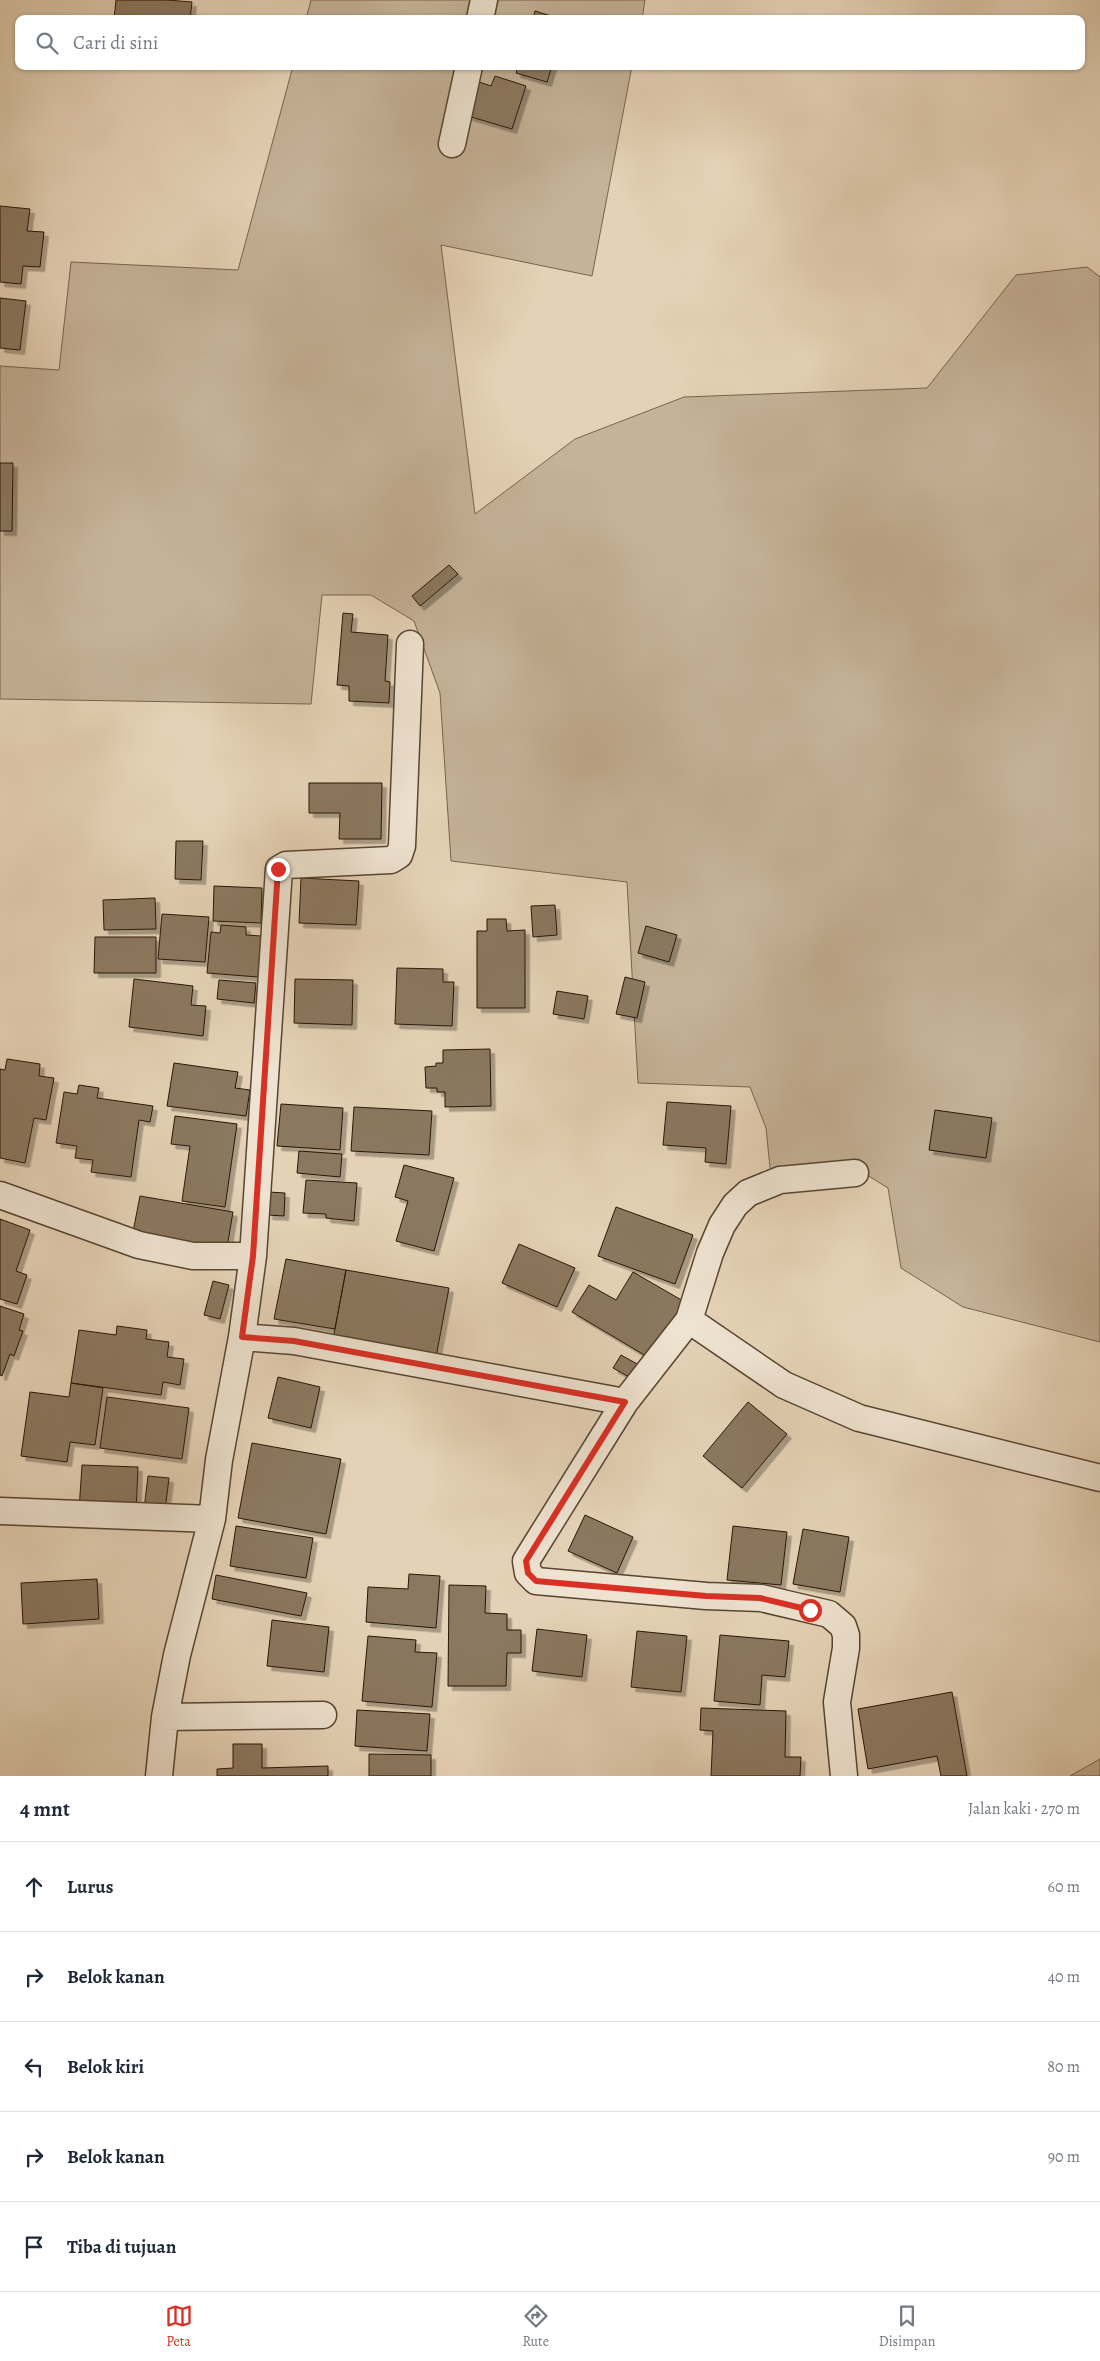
<!DOCTYPE html>
<html lang="id">
<head>
<meta charset="utf-8">
<style>
	:root { --surface:#fff; --page:#f2f2f3; --text:#1f2937; --muted:#747a83; --line:#e0e1e3; --accent:#d93025 }
	body { margin:0; font-family:Alegreya,serif; background:var(--page); color:var(--text) }
	.stop { position:absolute; width:15px; height:15px; margin:-11px; border:4px solid #d93025; border-radius:50%; background:#fff }
	.stop.end { background:#d93025; border-color:#fff; box-shadow:0 1px 5px #0008 }
	.list { margin:0; padding:0; list-style:none }
	h2 { display:flex; justify-content:space-between; align-items:center; height:65px; margin:0; padding:0 20px; font-size:21px }
	h2 small { font-size:16px; font-weight:400; color:var(--muted) }
	.list li { display:grid; grid-template-columns:32px 1fr auto; gap:15px; align-items:center; box-sizing:border-box; height:90px; padding:0 20px; border-top:1px solid var(--line) }
	.list b { display:block; font-size:19px; white-space:nowrap }
	.list em { font-size:16px; font-style:normal; color:var(--muted) }
	.icon { flex:none; width:28px; height:28px; fill:none; stroke:currentColor; stroke-width:2; stroke-linecap:round; stroke-linejoin:round }
	.map { position:relative; flex:none; width:1100px; height:1776px; overflow:hidden }
	.search { position:absolute; background:var(--surface); box-shadow:0 1px 4px #0004; left:15px; right:15px; top:15px; height:55px; display:flex; align-items:center; gap:12px; box-sizing:border-box; padding:0 18px; border-radius:10px; color:var(--muted); font-size:19px }
	.sheet { height:515px; background:var(--surface) }
	nav { display:flex; justify-content:space-around; align-items:center; box-sizing:border-box; height:70px; border-top:1px solid var(--line); background:var(--surface); font-size:14px; color:var(--muted) }
	nav a { display:grid; justify-items:center; gap:2px }
	nav .on { color:var(--accent) }
	.map>svg:first-child { display:block }
	.green { fill:#c5b298; stroke:#77644e }
	.building { fill:#8b7861; stroke:#291605; filter:url(#shadow) }
	.lines { fill:none; stroke-linecap:round; stroke-linejoin:round }
	.street-casing { stroke:#584531; stroke-width:29 }
	.street { stroke:#eee2d0; stroke-width:26 }
	.route { stroke:#d93025; stroke-width:6 }
</style>
</head>
<body>
<div class="map">
<svg width="1100" height="1776" viewBox="0 0 1100 1776">
	<defs>
		<filter id="shadow"><feDropShadow dx="4.5" dy="4.5" stdDeviation="0" flood-color="#0004"/></filter>
	</defs>
	<rect width="100%" height="100%" fill="#e5d2b6"/>
	<filter id="stains"><feTurbulence type="fractalNoise" baseFrequency=".004" numOctaves="4"/><feColorMatrix values="0 0 0 0 .2 0 0 0 0 .09 0 0 0 0 .02 0 0 0 .5 -.17"/></filter>
	<radialGradient id="worn" r=".72"><stop offset=".6" stop-color="#630" stop-opacity="0"/><stop offset="1" stop-color="#630" stop-opacity=".3"/></radialGradient>
	<path class="green" d="M311 0H645L642 19H306Z
		M293 66H632L592 276 441 245 475 514 575 439 684 397 927 388 1016 275 1087 267 1100 277V1342L963 1307 901 1268 888 1188 849 1164 771 1177 766 1128 750 1087 638 1083 627 882 451 861 440 693 414 621 371 595H322L311 704 0 699V366L59 370 71 262 238 270Z
		M1100 1759V1776H1070Z"/>
	<path class="building" d="M116 0H167L192 2 190 19H114Z
		M535 11 561 19H533Z
		M518 66H552L547 82 516 73Z
		M495 76 526 86 512 129 468 116 479 82 491 86Z
		M0 206 30 209 27 231 44 232 40 267 23 266 21 284 0 282Z
		M0 298 26 301 20 350 0 348Z
		M0 463H13L12 531H0Z
		M449 565 458 574 420 606 412 596Z
		M343 613 353 614 351 632 388 635 385 681 390 682 389 703 349 701V686L337 685Z
		M309 783H382L381 839H339L340 813H309Z
		M176 841H203L201 880 175 879Z
		M301 878 359 881 356 925 299 923Z
		M214 886 262 888 261 923 213 921Z
		M155 898 156 929 104 930 103 900Z
		M555 905 557 935 533 937 531 906Z
		M162 914 209 917 205 962 158 959Z
		M487 919H506L507 931 525 930V1008H477V931H487Z
		M221 925 246 927V935L261 936 258 977 207 973 211 932 220 933Z
		M646 926 677 935 669 962 638 953Z
		M95 937H156V973H94Z
		M397 968 443 969V982H454L452 1026 395 1024Z
		M625 977 645 982 637 1018 616 1014Z
		M134 979 193 986 191 1005 206 1006 203 1036 129 1027Z
		M295 979 353 980 352 1025 294 1023Z
		M219 980 256 983 254 1003 217 999Z
		M557 991 588 996 584 1019 553 1014Z
		M490 1049 491 1106 445 1107V1092H437V1088H426L425 1067 436 1066V1063H443V1050Z
		M7 1059 40 1064 39 1076 54 1078 46 1120 34 1118 25 1163 0 1158V1069L5 1070Z
		M174 1063 238 1072 235 1088 250 1090 246 1116 167 1106Z
		M79 1085 99 1088 97 1098 153 1106 150 1122 139 1120 131 1177 91 1172 93 1160 75 1158 77 1146 56 1143 64 1092 77 1094Z
		M667 1102 731 1106 726 1164 705 1162 706 1148 663 1145Z
		M281 1104 343 1108 340 1150 277 1146Z
		M354 1107 432 1111 429 1155 351 1151Z
		M935 1110 992 1118 986 1158 929 1150Z
		M175 1116 237 1124 225 1207 182 1201 190 1146 171 1144Z
		M299 1151 342 1154 340 1177 297 1173Z
		M404 1165 454 1178 434 1251 396 1241 408 1201 395 1197Z
		M306 1180 357 1183 354 1221 326 1218V1214L303 1213Z
		M269 1192 285 1193 284 1216 268 1215Z
		M140 1196 233 1212 226 1253 132 1237Z
		M616 1207 693 1235 675 1284 598 1256Z
		M0 1219 30 1230 16 1271 27 1275 17 1304 0 1299Z
		M519 1244 575 1268 557 1307 502 1283Z
		M286 1259 346 1270 335 1329 274 1319Z
		M346 1270 449 1288 436 1357 333 1339Z
		M633 1272 690 1305 665 1346 656 1340 646 1356 572 1312 589 1285 616 1300Z
		M213 1281 229 1285 220 1319 204 1315Z
		M0 1306 24 1314 19 1330 23 1331 14 1356 10 1354 2 1376 0 1375Z
		M117 1326 147 1330 146 1339 169 1342 167 1357 184 1359 180 1385 163 1382 161 1395 71 1383 79 1330 116 1335Z
		M621 1355 639 1365 631 1378 613 1368Z
		M278 1377 320 1387 311 1428 268 1418Z
		M71 1383 103 1388 95 1445 70 1442 67 1462 21 1456 30 1392 69 1397Z
		M107 1397 189 1408 182 1459 100 1448Z
		M748 1402 787 1434 742 1488 703 1456Z
		M252 1443 341 1459 326 1534 238 1518Z
		M82 1465 138 1467 136 1512 79 1510Z
		M148 1476 169 1478 165 1511 144 1509Z
		M585 1515 633 1537 617 1573 568 1551Z
		M236 1526 313 1538 306 1578 230 1566Z
		M733 1526 787 1532 781 1585 727 1580Z
		M803 1529 849 1537 840 1592 793 1584Z
		M409 1574 440 1576 436 1628 366 1622 368 1587 408 1589Z
		M216 1575 307 1593 301 1616 212 1599Z
		M97 1579 99 1619 23 1624 21 1583Z
		M449 1585 486 1586 485 1613 507 1614V1630H521V1653H507L506 1686H448Z
		M272 1620 329 1627 324 1672 267 1666Z
		M537 1629 587 1635 582 1677 532 1671Z
		M637 1631 687 1636 681 1692 631 1687Z
		M720 1635 789 1641 785 1677 762 1675 760 1705 714 1701Z
		M368 1636 416 1640 415 1652 437 1653 432 1707 362 1701Z
		M952 1692 967 1776H941L937 1756 868 1769 858 1709Z
		M701 1708 786 1711 785 1757H801L800 1776H711L713 1731 700 1730Z
		M357 1710 430 1714 427 1751 355 1746Z
		M233 1744H262V1768L328 1766V1776H217V1769L233 1768Z
		M369 1754 431 1755V1776H369Z"/>
	<g class="lines">
		<g class="street-casing">
			<path id="street" d="M480 19 484 0
				M452 144 469 66
				M0 1195 139 1245 193 1256H253
				M689 1320 784 1385 859 1418 1100 1478
				M242 1337 294 1341 625 1402
				M0 1511 212 1519
				M165 1717 323 1715
				M159 1776 165 1717 177 1655 212 1519 219 1460 242 1337 253 1256 279 869 286 865 391 860 399 855 402 846 410 644
				M844 1776 837 1702 846 1648V1635L843 1626 829 1614 761 1598 706 1596 536 1581 528 1573 526 1561 625 1402 689 1320 710 1253 722 1225 735 1205 748 1193 780 1180 855 1173"/>
		</g>
		<use href="#street" class="street"/>
	</g>
	<g class="lines">
		<path class="route" d="M278 869 253 1256 242 1337 294 1341 625 1402 526 1561 528 1573 536 1581 706 1596 760 1598 810 1610"/>
	</g>
	<rect width="100%" height="100%" filter="url(#stains)"/>
	<rect width="100%" height="100%" fill="url(#worn)"/>
</svg>
<div class="stop" style="left:810px;top:1610px"></div>
<div class="stop end" style="left:278px;top:869px"></div>
<div class="search"><svg class="icon" aria-label="search" viewBox="0 0 24 24"><circle cx="10" cy="10" r="6"/><path d="M15 15l6 6"/></svg>Cari di sini</div>
</div>
<section class="sheet">
<h2>4 mnt<small>Jalan kaki · 270 m</small></h2>
<ul class="list">
<li><svg class="icon" aria-label="ahead" viewBox="0 0 24 24"><path d="M12 20V5M6 11l6-6 6 6"/></svg><div><b>Lurus</b></div><em>60 m</em></li>
<li><svg class="icon" aria-label="right" viewBox="0 0 24 24"><path d="M7 20v-9h11M14 6l5 5-5 5"/></svg><div><b>Belok kanan</b></div><em>40 m</em></li>
<li><svg class="icon" aria-label="left" viewBox="0 0 24 24"><path d="M17 20v-9H6M10 6l-5 5 5 5"/></svg><div><b>Belok kiri</b></div><em>80 m</em></li>
<li><svg class="icon" aria-label="right" viewBox="0 0 24 24"><path d="M7 20v-9h11M14 6l5 5-5 5"/></svg><div><b>Belok kanan</b></div><em>90 m</em></li>
<li><svg class="icon" aria-label="arrive" viewBox="0 0 24 24"><path d="M6 21V4h12l-3 4 3 4H6"/></svg><div><b>Tiba di tujuan</b></div></li>
</ul>
</section>
<nav>
<a class="on"><svg class="icon" aria-label="map" viewBox="0 0 24 24"><path d="M3 6l6-2 6 2 6-2v14l-6 2-6-2-6 2zM9 4v14M15 6v14"/></svg>Peta</a>
<a><svg class="icon" aria-label="directions" viewBox="0 0 24 24"><path d="M12 3l9 9-9 9-9-9zM9 14v-3h6M13 9l2 2-2 2"/></svg>Rute</a>
<a><svg class="icon" aria-label="saved" viewBox="0 0 24 24"><path d="M7 4h10v16l-5-4-5 4z"/></svg>Disimpan</a>
</nav>
</body>
</html>
